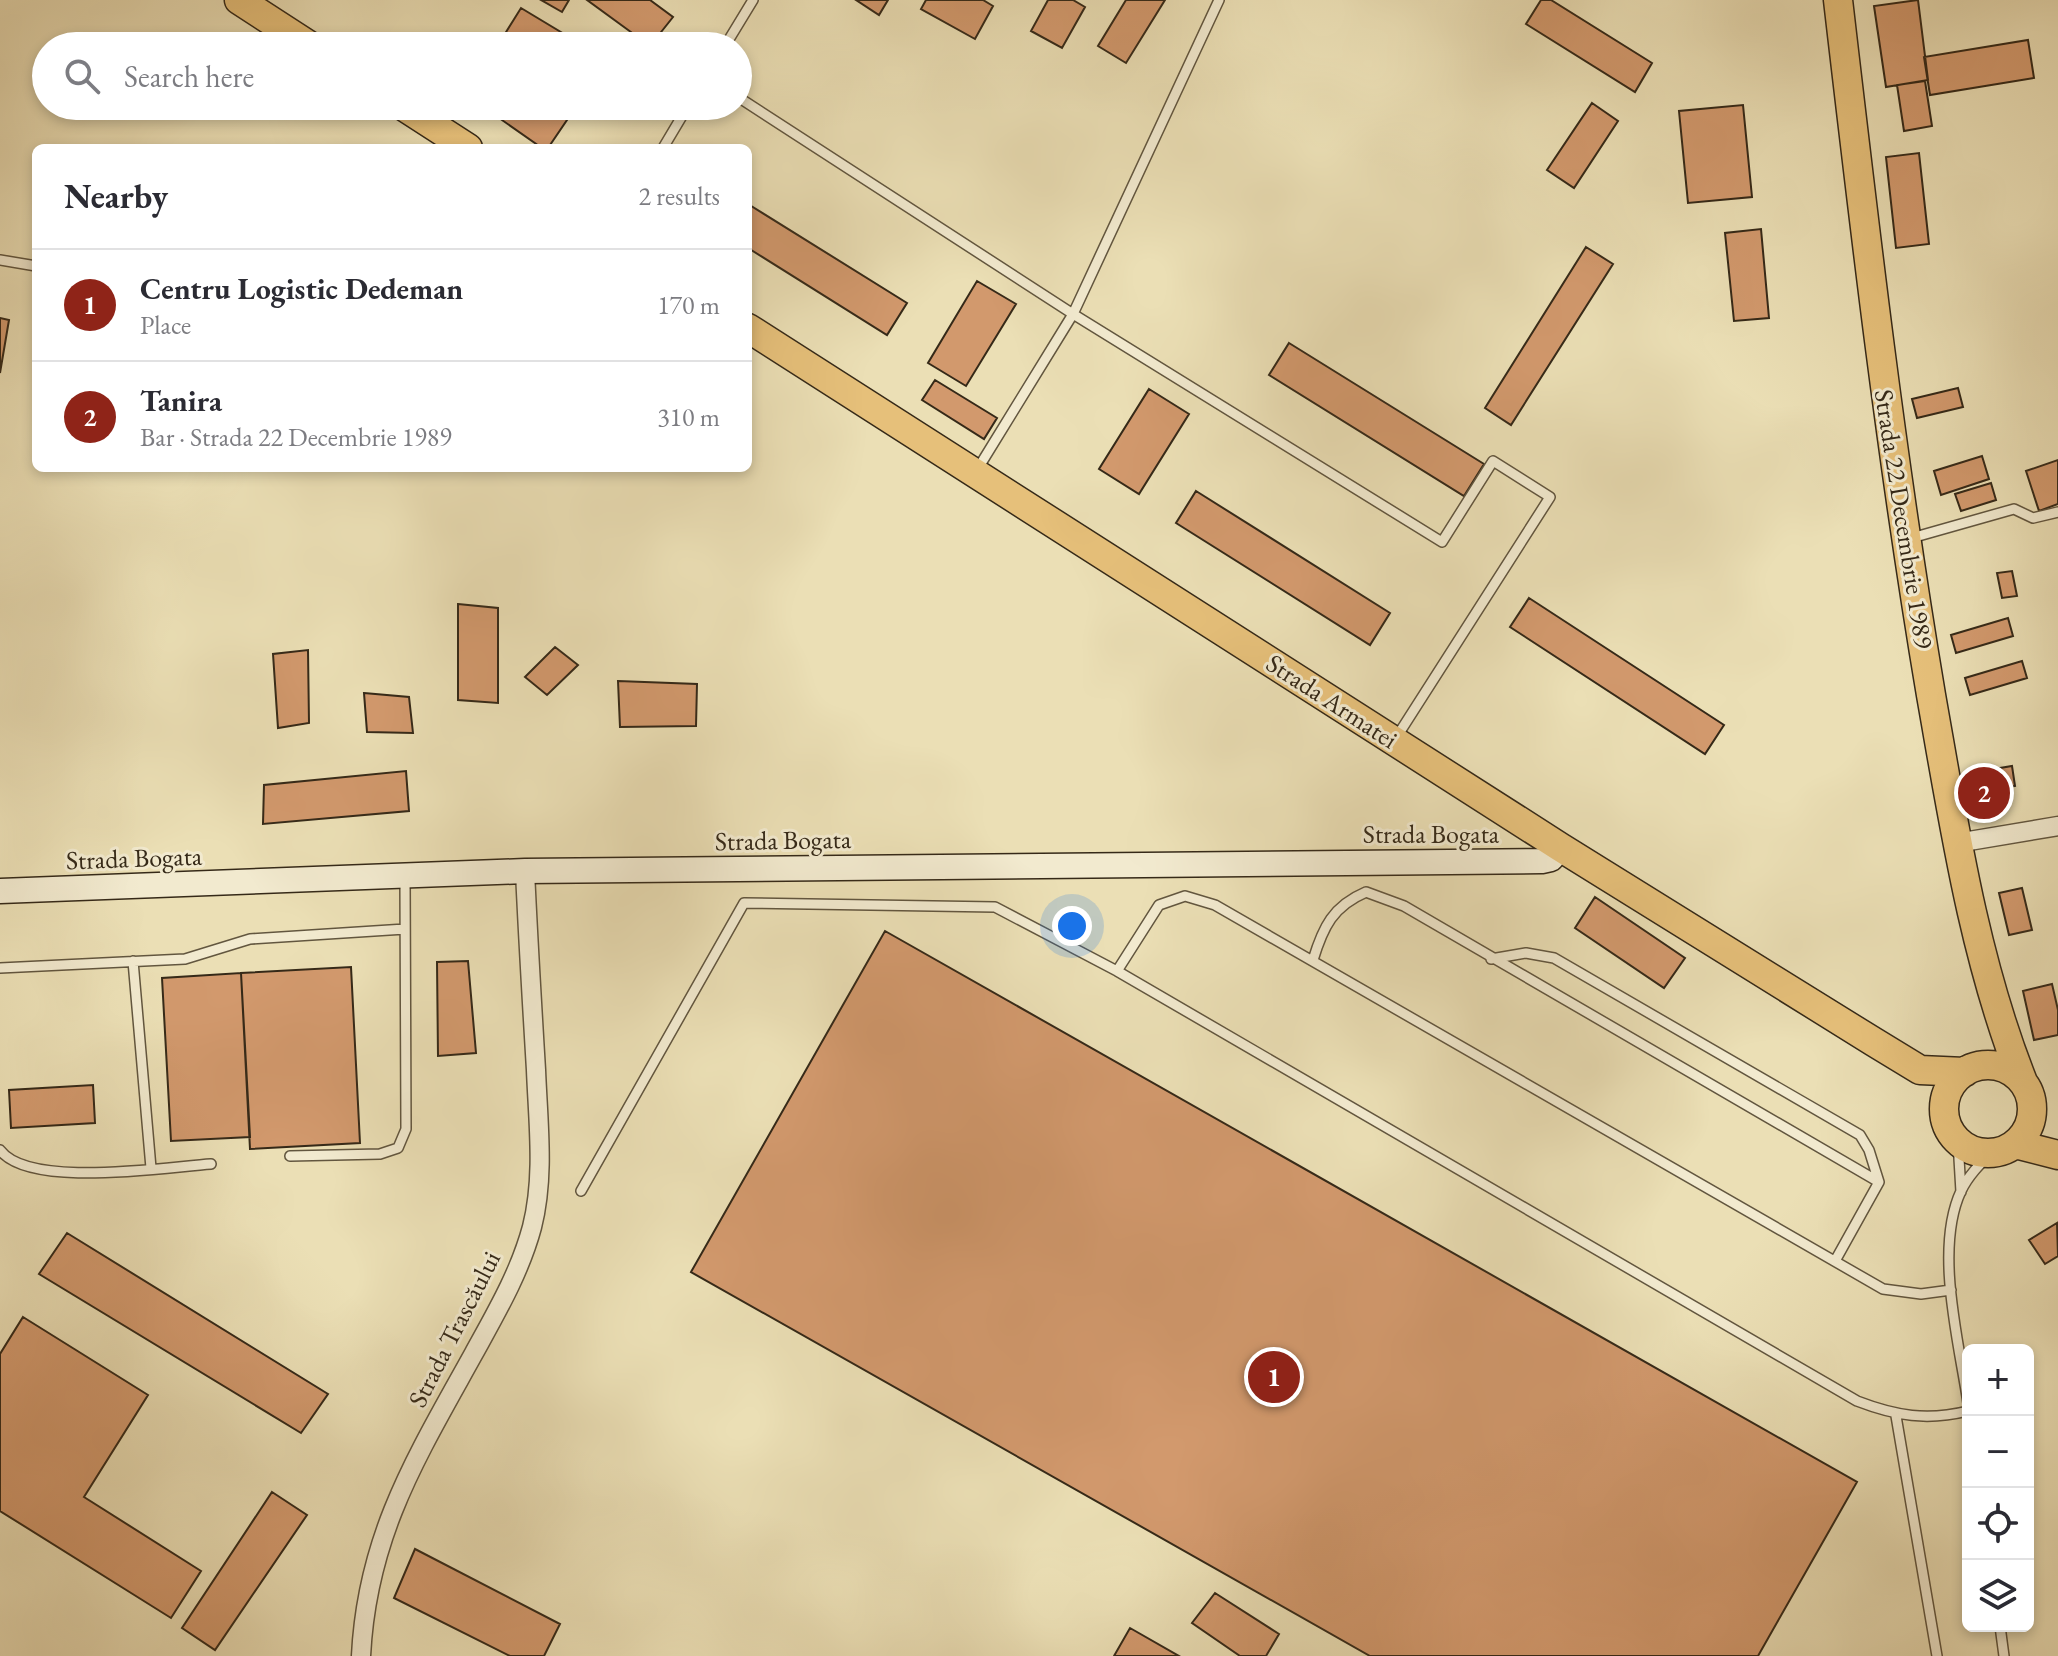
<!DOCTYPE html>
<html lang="en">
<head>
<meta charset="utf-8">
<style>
	:root { --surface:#fff; --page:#f7f7f7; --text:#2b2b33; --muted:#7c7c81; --line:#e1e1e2; --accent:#8f2418 }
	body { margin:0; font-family:"EB Garamond",serif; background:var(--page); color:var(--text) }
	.controls { position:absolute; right:24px; bottom:24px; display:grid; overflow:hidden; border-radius:12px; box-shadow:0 4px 12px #0003 }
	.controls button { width:72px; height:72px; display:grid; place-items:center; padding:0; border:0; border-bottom:2px solid var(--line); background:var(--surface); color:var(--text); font:40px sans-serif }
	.you { position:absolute; left:1072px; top:926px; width:28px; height:28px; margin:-20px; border:6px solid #fff; border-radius:50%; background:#1a73e8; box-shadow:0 0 0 12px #1a73e833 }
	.badge { display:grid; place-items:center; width:52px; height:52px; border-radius:50%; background:var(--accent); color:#fff; font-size:26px; font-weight:700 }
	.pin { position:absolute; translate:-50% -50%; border:4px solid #fff; box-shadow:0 2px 8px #0006 }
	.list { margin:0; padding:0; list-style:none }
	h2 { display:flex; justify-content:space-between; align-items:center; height:104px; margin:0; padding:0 32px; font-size:34px }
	h2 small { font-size:26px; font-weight:400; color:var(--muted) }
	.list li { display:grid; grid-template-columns:52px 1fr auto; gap:24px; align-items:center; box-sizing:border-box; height:112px; padding:0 32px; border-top:2px solid var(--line) }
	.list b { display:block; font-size:30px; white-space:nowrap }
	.list p { margin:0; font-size:26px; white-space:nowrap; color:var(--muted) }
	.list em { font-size:26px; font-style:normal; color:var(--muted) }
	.icon { flex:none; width:44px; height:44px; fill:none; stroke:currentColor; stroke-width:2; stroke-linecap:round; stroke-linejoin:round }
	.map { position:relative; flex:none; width:2058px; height:1656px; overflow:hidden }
	.search { position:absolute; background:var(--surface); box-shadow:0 4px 12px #0003; left:32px; top:32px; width:720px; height:88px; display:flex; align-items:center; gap:20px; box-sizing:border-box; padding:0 28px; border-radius:44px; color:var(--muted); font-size:30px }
	.panel { position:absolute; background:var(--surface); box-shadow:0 4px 12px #0003; left:32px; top:144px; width:720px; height:328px; border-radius:12px }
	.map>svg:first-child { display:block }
	.building { fill:#d2996d; stroke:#352918; stroke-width:2 }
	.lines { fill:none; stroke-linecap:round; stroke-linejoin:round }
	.service-casing { stroke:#62563f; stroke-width:12 }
	.minor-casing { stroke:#62563f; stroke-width:21 }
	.secondary-casing { stroke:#352918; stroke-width:27 }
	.primary-casing { stroke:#352918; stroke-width:31 }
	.service { stroke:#f2eacf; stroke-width:9 }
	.minor { stroke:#f2eacf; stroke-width:18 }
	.secondary { stroke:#f2eacf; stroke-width:24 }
	.primary { stroke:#e6c07a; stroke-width:28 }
	.labels { text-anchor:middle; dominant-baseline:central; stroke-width:6; stroke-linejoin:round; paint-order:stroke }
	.street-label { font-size:26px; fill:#352918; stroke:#f2eacf }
</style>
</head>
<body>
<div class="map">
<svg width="2058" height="1656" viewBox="0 0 2058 1656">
	<rect width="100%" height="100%" fill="#ebdfb5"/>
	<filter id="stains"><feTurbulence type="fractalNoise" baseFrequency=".0025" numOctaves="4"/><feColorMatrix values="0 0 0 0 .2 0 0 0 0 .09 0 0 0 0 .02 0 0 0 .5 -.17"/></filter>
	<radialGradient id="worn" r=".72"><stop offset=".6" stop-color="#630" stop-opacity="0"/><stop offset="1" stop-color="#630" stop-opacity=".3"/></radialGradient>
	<path class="building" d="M541 0H569L562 12Z
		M587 0H650L673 17 650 46Z
		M856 0H888L879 15Z
		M926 0H983L993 6 975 39 921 9Z
		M1048 0H1073L1085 7 1062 48 1031 31Z
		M1126 0H1165L1126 63 1098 46Z
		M1541 0H1551L1652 63 1635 92 1526 24Z
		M1918 0 1928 80 1886 87 1874 6Z
		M521 8 584 46H517L503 37Z
		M2028 40 2034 78 1930 95 1924 57Z
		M1925 81 1932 126 1904 131 1897 85Z
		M1592 103 1618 121 1574 188 1547 170Z
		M1743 105 1752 197 1688 203 1679 111Z
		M482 106H553L569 117 548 148H542Z
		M1919 153 1929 244 1896 248 1886 157Z
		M748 204 907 303 887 335 748 248Z
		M1761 229 1769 318 1734 321 1725 233Z
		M1586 247 1613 264 1511 425 1485 408Z
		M977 281 1016 304 966 386 928 363Z
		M0 318 9 320 0 373Z
		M1289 343 1484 464 1464 496 1269 375Z
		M935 380 997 418 984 439 922 400Z
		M1958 388 1963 407 1917 418 1912 399Z
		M1149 389 1189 414 1139 494 1099 469Z
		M1982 456 1989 479 1941 495 1934 471Z
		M2058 460V504L2039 511 2026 471Z
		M1991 483 1996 500 1961 511 1955 494Z
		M1196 491 1390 613 1370 645 1176 523Z
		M2012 571 2017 596 2002 598 1997 573Z
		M1529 598 1724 725 1705 754 1510 627Z
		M458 604 498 608V703L458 700Z
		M2008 618 2013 636 1956 653 1951 635Z
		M555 647 578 665 547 695 525 677Z
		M308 650 309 723 278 728 273 654Z
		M2022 661 2027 678 1970 695 1965 678Z
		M618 681 697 684 696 726 620 727Z
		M364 693 409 697 413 733 367 732Z
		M2012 766 2015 786 1998 789 2001 812 1982 815 1976 772Z
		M406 771 409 811 263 824 264 785Z
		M1976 772 1982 815 1958 819 1951 777Z
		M2022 888 2032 930 2009 935 1999 893Z
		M1595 897 1685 958 1664 988 1575 928Z
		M885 931 1857 1482 1758 1656H1370L691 1272Z
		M468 961 476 1053 438 1056 437 962Z
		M351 967 360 1143 250 1149 241 973Z
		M241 973 250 1137 171 1141 162 978Z
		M2052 984 2058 1010V1035L2034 1040 2023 991Z
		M93 1085 95 1123 11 1128 9 1090Z
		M2057 1223 2058 1256 2045 1264 2029 1240Z
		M67 1233 328 1394 301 1433 39 1274Z
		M23 1317 148 1395 84 1497 201 1571 171 1618 0 1511V1354Z
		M272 1492 307 1515 215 1650 182 1628Z
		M415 1549 560 1624 544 1656H510L394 1598Z
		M1215 1593 1279 1634 1266 1656H1240L1192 1623Z
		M1130 1628 1179 1656H1114Z"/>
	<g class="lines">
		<g class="service-casing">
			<path id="service" d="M725 46 753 0
				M738 97 1073 314 1442 542 1493 461 1550 497 1396 738
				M663 148 688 106
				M0 260 36 266
				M977 470 1073 314 1219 0
				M1908 539 2014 509 2033 518 2058 512
				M1491 959 1526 953 1554 958 1860 1135 1869 1150 1879 1182 1835 1261
				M1313 960C1323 927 1333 906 1366 892L1404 906 1879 1182
				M133 961 151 1168
				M0 968 185 959 250 939 405 929
				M1117 971 1159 905 1185 896 1215 905 1883 1289 1921 1294 1951 1290
				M1958 1142 1961 1192
				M0 1150C29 1189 165 1167 211 1164
				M290 1156 380 1154 398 1148 406 1129 405 879
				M581 1191 744 903 995 907 1117 971 1857 1401C1896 1416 1927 1421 1968 1411
				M1968 1403C1959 1342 1934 1249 1961 1191 1968 1176 1980 1164 1991 1153
				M1896 1416 1937 1656
				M2000 1626 2004 1656"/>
		</g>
		<g class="minor-casing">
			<path id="minor" d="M1957 843 2058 826
				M361 1656C367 1535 417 1456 474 1353 496 1313 520 1272 532 1227 545 1176 538 1122 536 1070 532 1004 528 937 525 871"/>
		</g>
		<g class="secondary-casing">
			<path id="secondary" d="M0 891 525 871 1542 861 1551 859 1560 847"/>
		</g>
		<g class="primary-casing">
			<path id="primary" d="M239 0 310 46
				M1838 0C1865 232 1892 464 1931 695 1954 825 1974 959 2023 1082
				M403 106 468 148
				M748 328 1560 847 1874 1042 1920 1070 1965 1072
				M1944 1109a44 44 0 1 1 88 0a44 44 0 1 1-88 0Z
				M2015 1144 2058 1155"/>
		</g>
		<use href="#service" class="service"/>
		<use href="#minor" class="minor"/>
		<use href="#secondary" class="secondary"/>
		<use href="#primary" class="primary"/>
	</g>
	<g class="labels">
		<g class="street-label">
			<text transform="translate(1904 519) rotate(81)">Strada 22 Decembrie 1989</text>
			<text transform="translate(1332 701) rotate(33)">Strada Armatei</text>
			<text x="1431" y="834">Strada Bogata</text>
			<text transform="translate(783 840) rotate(-1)">Strada Bogata</text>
			<text transform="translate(134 858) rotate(-2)">Strada Bogata</text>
			<text transform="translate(454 1329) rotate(-63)">Strada Trascăului</text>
		</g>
	</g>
	<rect width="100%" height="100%" filter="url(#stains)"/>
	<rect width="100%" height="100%" fill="url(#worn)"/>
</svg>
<div class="controls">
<button>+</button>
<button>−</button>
<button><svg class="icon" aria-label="locate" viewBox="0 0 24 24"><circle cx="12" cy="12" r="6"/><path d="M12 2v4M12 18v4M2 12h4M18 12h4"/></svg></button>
<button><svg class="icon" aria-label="layers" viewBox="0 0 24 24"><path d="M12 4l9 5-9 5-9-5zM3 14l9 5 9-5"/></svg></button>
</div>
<div class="you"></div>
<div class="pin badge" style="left:1274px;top:1377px">1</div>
<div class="pin badge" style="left:1984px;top:793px">2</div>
<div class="search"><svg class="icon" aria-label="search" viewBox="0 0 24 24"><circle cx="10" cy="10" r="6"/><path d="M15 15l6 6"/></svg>Search here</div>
<section class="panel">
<h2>Nearby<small>2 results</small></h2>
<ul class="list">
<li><span class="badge">1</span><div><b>Centru Logistic Dedeman</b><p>Place</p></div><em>170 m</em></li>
<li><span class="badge">2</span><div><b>Tanira</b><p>Bar · Strada 22 Decembrie 1989</p></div><em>310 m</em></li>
</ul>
</section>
</div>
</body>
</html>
